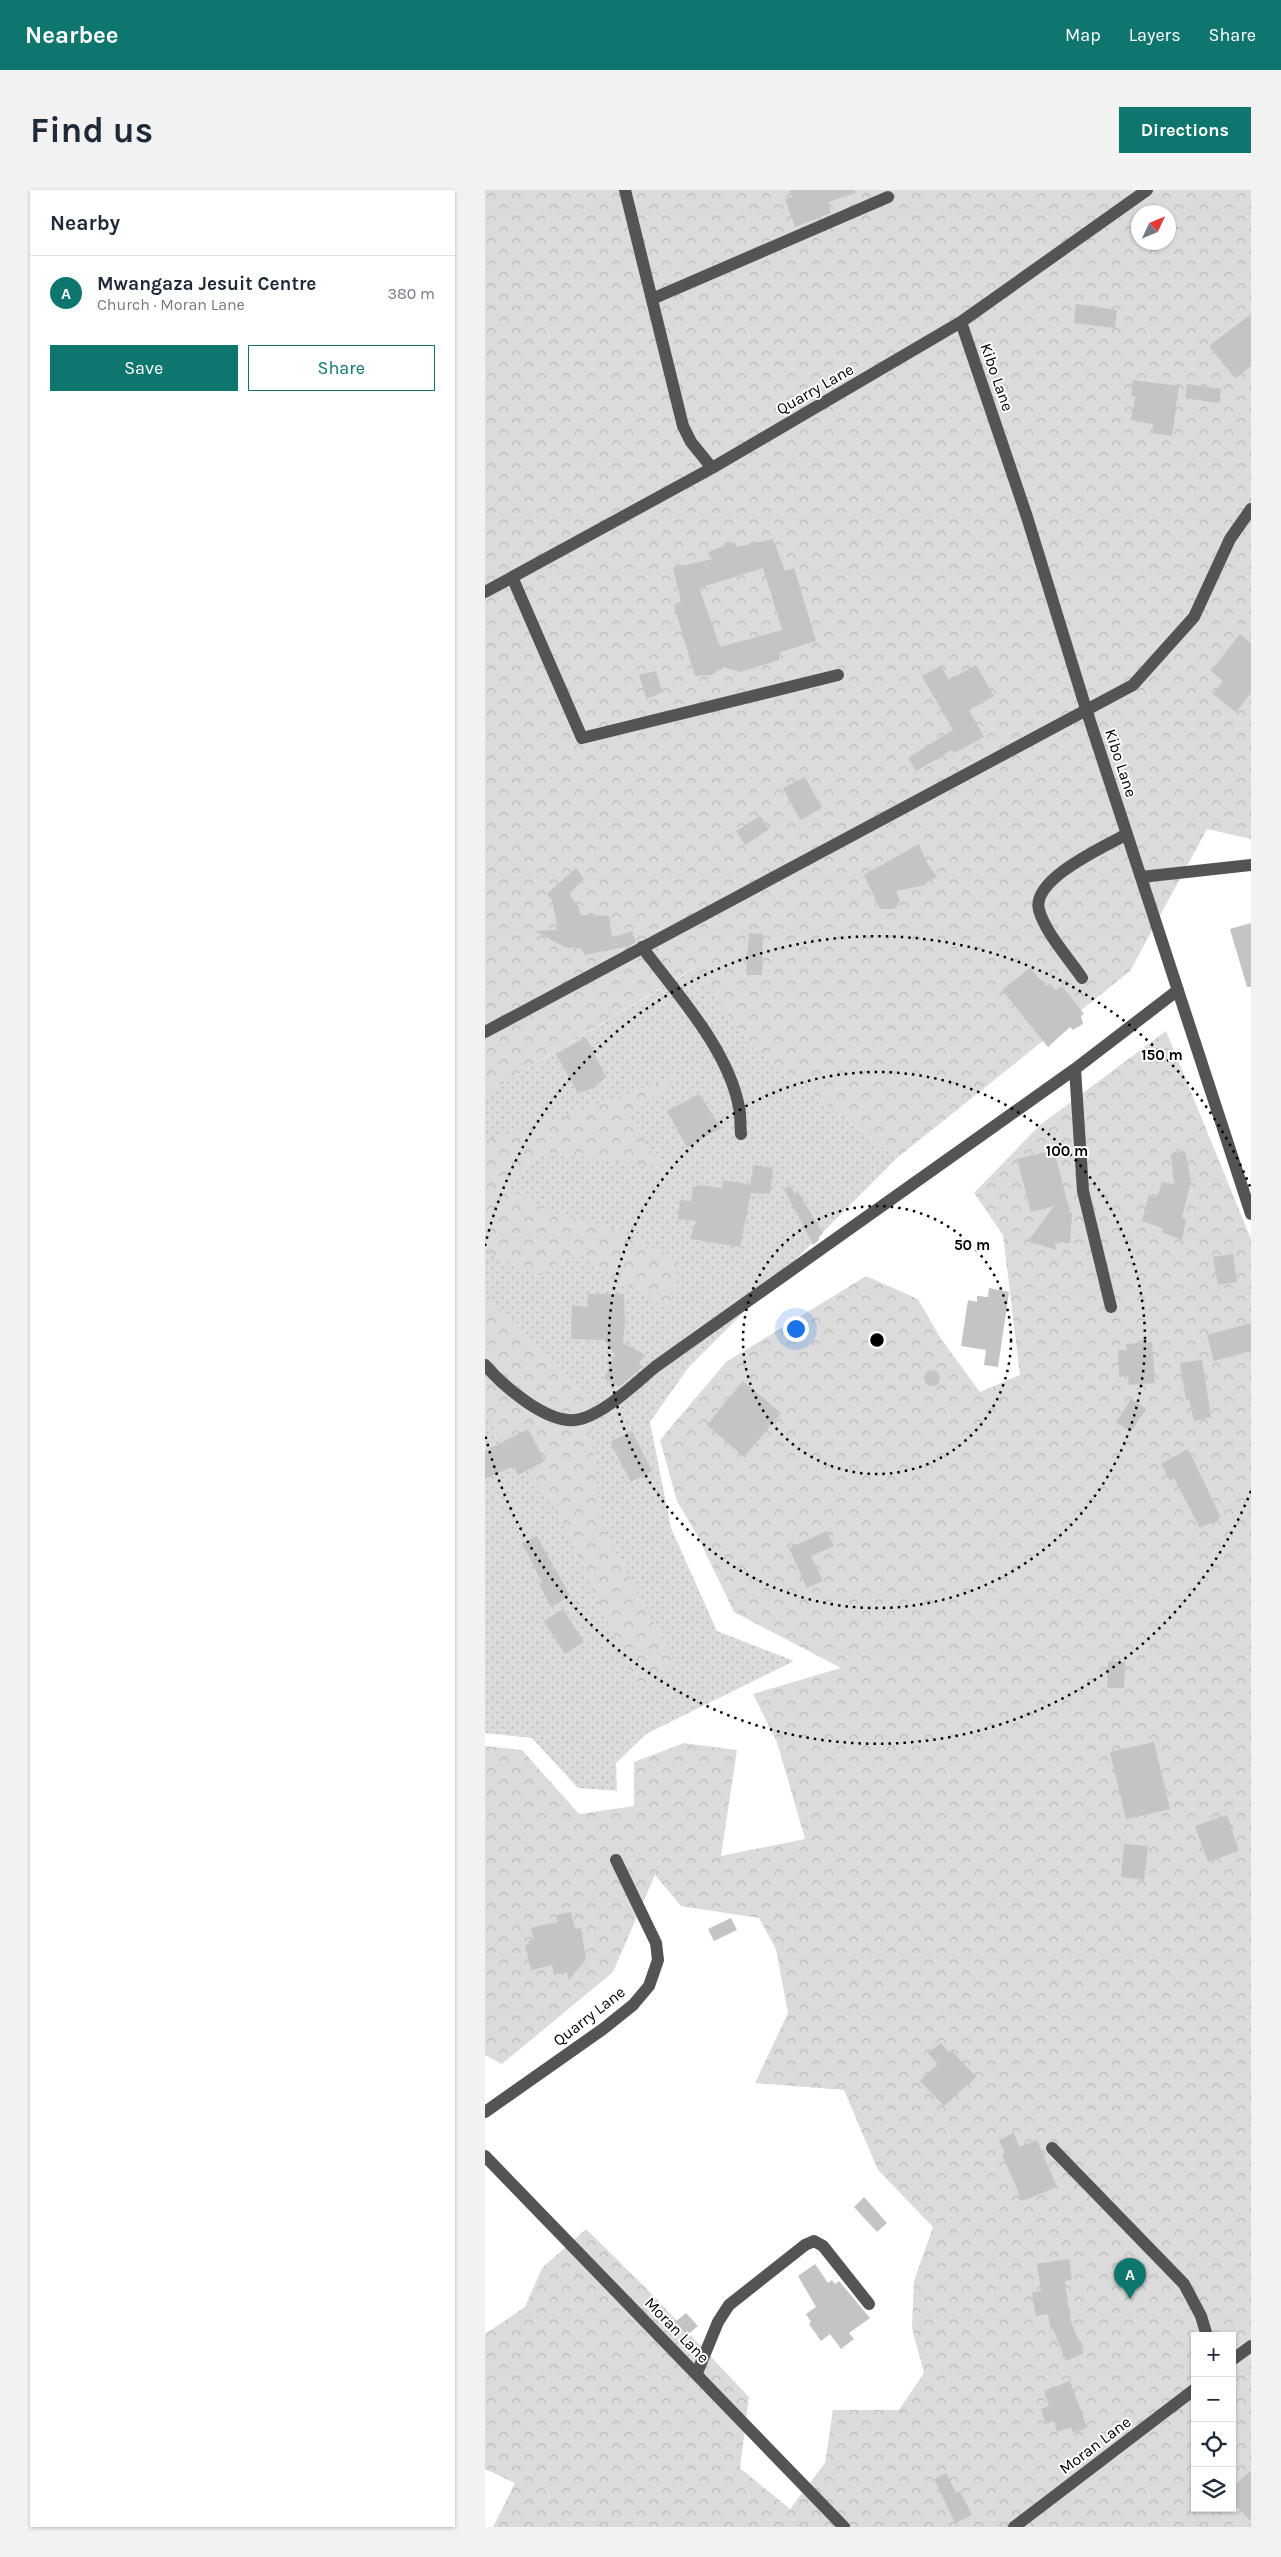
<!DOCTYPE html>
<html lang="en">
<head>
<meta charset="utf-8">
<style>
	:root { --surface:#fff; --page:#f2f2f3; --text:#1f2937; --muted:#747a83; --line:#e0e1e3; --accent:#0f766e }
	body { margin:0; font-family:Karla,sans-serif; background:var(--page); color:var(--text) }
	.controls { position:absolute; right:15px; bottom:15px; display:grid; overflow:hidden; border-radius:0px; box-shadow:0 1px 4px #0004 }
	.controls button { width:45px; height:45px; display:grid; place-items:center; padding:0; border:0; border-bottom:1px solid var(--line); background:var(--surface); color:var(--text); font:25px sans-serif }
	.compass { position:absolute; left:646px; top:15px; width:45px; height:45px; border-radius:50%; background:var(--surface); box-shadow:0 1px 4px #0004; rotate:46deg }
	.you { position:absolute; left:310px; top:1138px; width:18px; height:18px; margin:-12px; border:4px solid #fff; border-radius:50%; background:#1a73e8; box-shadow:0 0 0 8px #1a73e833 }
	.badge { display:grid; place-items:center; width:32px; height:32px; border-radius:50%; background:var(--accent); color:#fff; font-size:16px; font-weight:700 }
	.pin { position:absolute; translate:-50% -41px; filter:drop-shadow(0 1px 2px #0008) }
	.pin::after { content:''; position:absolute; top:26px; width:18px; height:15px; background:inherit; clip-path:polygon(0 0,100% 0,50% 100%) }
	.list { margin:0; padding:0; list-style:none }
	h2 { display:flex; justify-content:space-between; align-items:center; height:65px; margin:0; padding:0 20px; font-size:21px }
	h2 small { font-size:16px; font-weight:400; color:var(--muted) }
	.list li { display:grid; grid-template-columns:32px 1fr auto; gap:15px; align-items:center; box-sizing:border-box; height:75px; padding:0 20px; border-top:1px solid var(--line) }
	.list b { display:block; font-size:19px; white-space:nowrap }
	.list p { margin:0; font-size:16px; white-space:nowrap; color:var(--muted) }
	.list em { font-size:16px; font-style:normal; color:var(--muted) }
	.actions { display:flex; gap:10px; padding:15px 20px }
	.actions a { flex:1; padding:11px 0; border:1px solid var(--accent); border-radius:0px; text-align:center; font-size:18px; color:var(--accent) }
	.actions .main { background:var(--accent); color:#fff }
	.icon { flex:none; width:28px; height:28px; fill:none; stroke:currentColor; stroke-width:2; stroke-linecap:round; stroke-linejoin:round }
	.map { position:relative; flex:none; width:766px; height:2337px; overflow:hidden; border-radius:0px }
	header { display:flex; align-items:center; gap:30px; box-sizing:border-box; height:70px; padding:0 25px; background:var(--accent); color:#fff }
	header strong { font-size:24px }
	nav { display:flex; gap:28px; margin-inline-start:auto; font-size:18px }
	.intro { display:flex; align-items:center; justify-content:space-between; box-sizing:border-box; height:120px; padding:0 30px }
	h1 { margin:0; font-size:35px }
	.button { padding:12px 22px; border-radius:0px; background:var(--accent); color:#fff; font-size:18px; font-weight:700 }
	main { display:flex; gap:30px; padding:0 30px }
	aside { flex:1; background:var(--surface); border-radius:0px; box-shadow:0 1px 4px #0004 }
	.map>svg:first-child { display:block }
	.green { fill:url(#green-dots) }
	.forest { fill:url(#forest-crowns); fill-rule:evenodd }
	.building { fill:#c4c4c4; fill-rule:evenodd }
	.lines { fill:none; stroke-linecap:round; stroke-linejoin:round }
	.minor { stroke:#545454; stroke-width:12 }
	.ring { fill:none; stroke:#000; stroke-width:2.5; stroke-dasharray:2.5 5 }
	.labels { text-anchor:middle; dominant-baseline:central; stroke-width:4; stroke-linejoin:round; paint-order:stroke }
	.street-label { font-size:16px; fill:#000; stroke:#fff }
	.centre { fill:#000; stroke:#fff; stroke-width:2.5 }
	.ring-label { font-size:15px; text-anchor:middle; font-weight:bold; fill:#000; stroke:#fff; stroke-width:4; stroke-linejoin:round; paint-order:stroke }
</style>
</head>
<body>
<header>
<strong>Nearbee</strong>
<nav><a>Map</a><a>Layers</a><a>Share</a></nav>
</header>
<div class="intro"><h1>Find us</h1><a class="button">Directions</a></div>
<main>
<aside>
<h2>Nearby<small></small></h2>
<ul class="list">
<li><span class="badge">A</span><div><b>Mwangaza Jesuit Centre</b><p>Church · Moran Lane</p></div><em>380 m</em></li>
</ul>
<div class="actions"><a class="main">Save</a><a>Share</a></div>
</aside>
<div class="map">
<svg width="766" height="2337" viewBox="0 0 766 2337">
	<defs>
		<pattern id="green-dots" width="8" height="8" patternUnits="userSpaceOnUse" patternTransform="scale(1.25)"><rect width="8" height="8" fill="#dbdbdb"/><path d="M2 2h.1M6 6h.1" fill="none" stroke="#bababa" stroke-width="1.8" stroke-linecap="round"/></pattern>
		<pattern id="forest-crowns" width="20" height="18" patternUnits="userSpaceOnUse" patternTransform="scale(1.25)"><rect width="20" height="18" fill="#dbdbdb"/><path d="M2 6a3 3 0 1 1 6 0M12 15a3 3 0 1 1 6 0" fill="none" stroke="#bababa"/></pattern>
	</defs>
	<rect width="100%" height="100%" fill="#fff"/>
	<path class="green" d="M210 778 266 856 412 968 203 1178 165 1232 186 1338 232 1441 309 1471 161 1544 131 1573 132 1601 93 1598 47 1548 0 1543V904Z"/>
	<path class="forest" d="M0 0H766V649L722 639 645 781 412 968 266 856 209 778 0 904ZM654 22H684V52H654Z
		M681 841 766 1049V2337H8L30 2293 0 2279V2144L40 2117 57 2078 101 2039 161 2098 264 2207 255 2278 305 2319 340 2273 348 2220H414L439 2183 427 2138 429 2091 448 2037 393 1980 359 1900 270 1893 303 1823 291 1759 274 1728 196 1716 170 1685 128 1782 17 1874 0 1865V1556L37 1560 94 1624 149 1616V1572L199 1553 252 1560 236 1666 320 1649 292 1552 268 1504 356 1478 249 1422 212 1345 192 1311 175 1250 241 1172 381 1086 433 1109 456 1149 495 1202 535 1185 518 1045 489 1003 555 935ZM710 2146H747V2318H710Z
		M199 883 144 926 178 979 128 970 58 964 21 997 65 1022 133 1041 194 1071 185 1121 93 1064 55 1085 14 1069 0 1059V950L41 940Z
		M0 1102 56 1163 102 1204 116 1334 191 1475 153 1498 76 1329 62 1306 0 1227Z"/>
	<path class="building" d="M305 0H370V3L343 12 346 23 310 37 300 9 307 7Z
		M591 114 632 120 630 138 589 133Z
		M766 124V176L750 188 724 156Z
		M648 190 694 196 687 246 667 243 668 234 646 230 650 207 646 206Z
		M702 194 736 199 734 213 700 208Z
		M288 349 300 381 309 378 331 451 295 462 294 470 255 482 239 477 226 485 210 486 189 415 196 411 188 378 227 369 223 362 249 352 252 357ZM278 378 297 440 235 457 214 398Z
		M755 444 766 453V503L751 522 728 504 738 491 726 481Z
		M491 475 509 506 484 520 499 547 469 563 467 560 431 581 423 568 468 540 437 486 456 476 464 490Z
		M171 481 177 502 162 509 154 485Z
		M320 587 337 618 315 630 298 598Z
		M275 626 284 639 260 655 251 641Z
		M434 654 441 671 452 687 443 691 441 695 411 701 415 711 410 719H395L379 685Z
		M91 678 99 689 84 704 93 716 96 725 124 726 127 748 147 741 151 752 144 756 100 765 96 757 82 758 49 741 73 740 67 710 62 704Z
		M766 733V797H762L745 739Z
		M264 743 278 744 277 785H262L261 781Z
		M545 778 561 796 565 794 571 800 577 796 599 824 596 826 598 834 588 840 585 837 563 857 517 800Z
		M101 847 121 887 109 898 93 903 71 864Z
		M214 904 236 938 202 957 182 921Z
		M569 960 585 1023H587L585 1053 570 1052 571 1060 543 1051 569 1016 546 1022 532 969Z
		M700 961 706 991 697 1028 701 1029 697 1050 677 1042 678 1038 657 1031 664 1005 672 1008 677 992 689 994 686 964Z
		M269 975 288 978 285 1004 266 1003 255 1057 205 1049 211 1031 193 1029 195 1010 206 1011 208 998 213 995 237 998 238 990 265 995Z
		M304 996 311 1004 313 1002 338 1043 334 1047V1050L328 1055 299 999Z
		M748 1064 752 1092 733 1095 728 1067Z
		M504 1098 524 1102 513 1177 499 1175 501 1160 476 1156 483 1110 492 1112V1106L503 1107Z
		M103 1104H139L140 1133 138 1153 161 1165 154 1172 157 1177 134 1197 119 1188 130 1165 119 1150 86 1149 87 1115 103 1117Z
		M766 1133V1161L729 1171 722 1145Z
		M667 1152 670 1193 644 1195 643 1186 634 1187 633 1160H642L641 1154Z
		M717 1170 726 1227 709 1231 704 1209 701 1210 695 1173Z
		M439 1188a8 8 0 1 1 16 0a8 8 0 1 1-16 0Z
		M258 1191 296 1223 259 1267 222 1235Z
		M646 1209 661 1219 646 1242 631 1232Z
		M43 1239 60 1271 33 1285 29 1276 0 1289V1261Z
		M147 1241 167 1281 146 1292 125 1252Z
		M703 1259 736 1328 715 1338 689 1288 685 1290 676 1274Z
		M342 1341 349 1356 326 1366 338 1391 322 1398 304 1358Z
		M52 1346 85 1406 66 1417 54 1394 57 1392 37 1353Z
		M78 1419 99 1452 80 1464 59 1431Z
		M623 1471 640 1472 639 1498H622Z
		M669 1552 685 1619 641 1629 625 1562Z
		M742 1625 754 1661 723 1672 710 1636Z
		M639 1654 663 1656 659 1690 636 1687Z
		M86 1722 90 1739 96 1738 101 1769 84 1790 82 1782 69 1785 67 1775 46 1780 40 1755 44 1754 43 1751 49 1750 46 1738 73 1732 71 1725Z
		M246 1728 252 1740 229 1751 223 1739Z
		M456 1853 465 1864 467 1861 491 1887 459 1916 435 1891 453 1874 443 1863Z
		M529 1943 534 1957 552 1950 572 1997 537 2011 517 1964 520 1963 514 1950Z
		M379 2007 402 2033 392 2042 369 2017Z
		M584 2069 587 2090 580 2091 582 2106 586 2132 599 2163 581 2171 568 2139 566 2140 563 2124 551 2126 547 2103 556 2101 552 2074Z
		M330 2074 343 2093 347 2090 350 2094 354 2091 385 2128 364 2143 369 2149 356 2159 345 2144 336 2151 324 2134 326 2132 321 2124 331 2117 313 2086Z
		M201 2123 213 2136 202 2145 190 2132Z
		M585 2191 602 2238 588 2243 586 2237 572 2242 569 2231 561 2234 556 2219 564 2216 559 2201Z
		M766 2280V2331L747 2312V2298Z
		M461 2283 471 2303 475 2301 487 2325 470 2333 449 2289Z"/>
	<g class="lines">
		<path class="minor" d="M140 0 198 236 206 252 227 278
			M167 109 403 7
			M476 132 542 327 601 519 766 1024
			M27 387 97 548 353 485
			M0 402 227 278 476 132 662 0
			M656 687 766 675
			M157 757C192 804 243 859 254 917 256 925 255 935 256 944
			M597 788C583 767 561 744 554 720 546 689 619 657 642 644
			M0 842 648 495 709 427 745 349 766 319
			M590 879 598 1001 626 1117
			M0 1175C18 1196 61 1233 90 1230 116 1227 151 1193 170 1177L590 879 693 800
			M0 1922 118 1839 148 1815 164 1796 173 1770 171 1753 131 1670
			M567 1958 699 2094 716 2126 722 2146
			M0 1966 359 2337
			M747 2170 766 2156
			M212 2183 233 2132 244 2115 320 2055 329 2051 338 2056 384 2114
			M529 2337 710 2199"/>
	</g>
	<g class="ring">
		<circle cx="392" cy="1150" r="134"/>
		<circle cx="392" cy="1150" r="268"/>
		<path d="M766 1301A403 403 0 0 1 0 1244M0 1056A403 403 0 0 1 766 999"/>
	</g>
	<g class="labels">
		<g class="street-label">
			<text transform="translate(512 187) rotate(71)">Kibo Lane</text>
			<text transform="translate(330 199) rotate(-30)">Quarry Lane</text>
			<text transform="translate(636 573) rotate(72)">Kibo Lane</text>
			<text transform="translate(104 1826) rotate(-38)">Quarry Lane</text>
			<text transform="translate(192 2140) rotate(46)">Moran Lane</text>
			<text transform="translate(610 2255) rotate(-37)">Moran Lane</text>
		</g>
	</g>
	<circle cx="392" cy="1150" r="8" class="centre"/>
	<g class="ring-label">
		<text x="677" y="870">150 m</text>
		<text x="582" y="966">100 m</text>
		<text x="487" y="1060">50 m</text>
	</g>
</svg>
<div class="controls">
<button>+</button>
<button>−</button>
<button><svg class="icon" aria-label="locate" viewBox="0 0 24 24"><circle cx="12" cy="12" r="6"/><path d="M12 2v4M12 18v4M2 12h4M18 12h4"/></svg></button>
<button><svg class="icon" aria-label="layers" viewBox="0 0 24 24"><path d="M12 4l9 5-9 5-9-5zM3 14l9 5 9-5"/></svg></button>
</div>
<svg class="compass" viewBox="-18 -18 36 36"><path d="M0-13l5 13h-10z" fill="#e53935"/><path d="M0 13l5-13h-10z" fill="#747a83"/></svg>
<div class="you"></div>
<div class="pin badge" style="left:645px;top:2109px">A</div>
</div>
</main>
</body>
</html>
